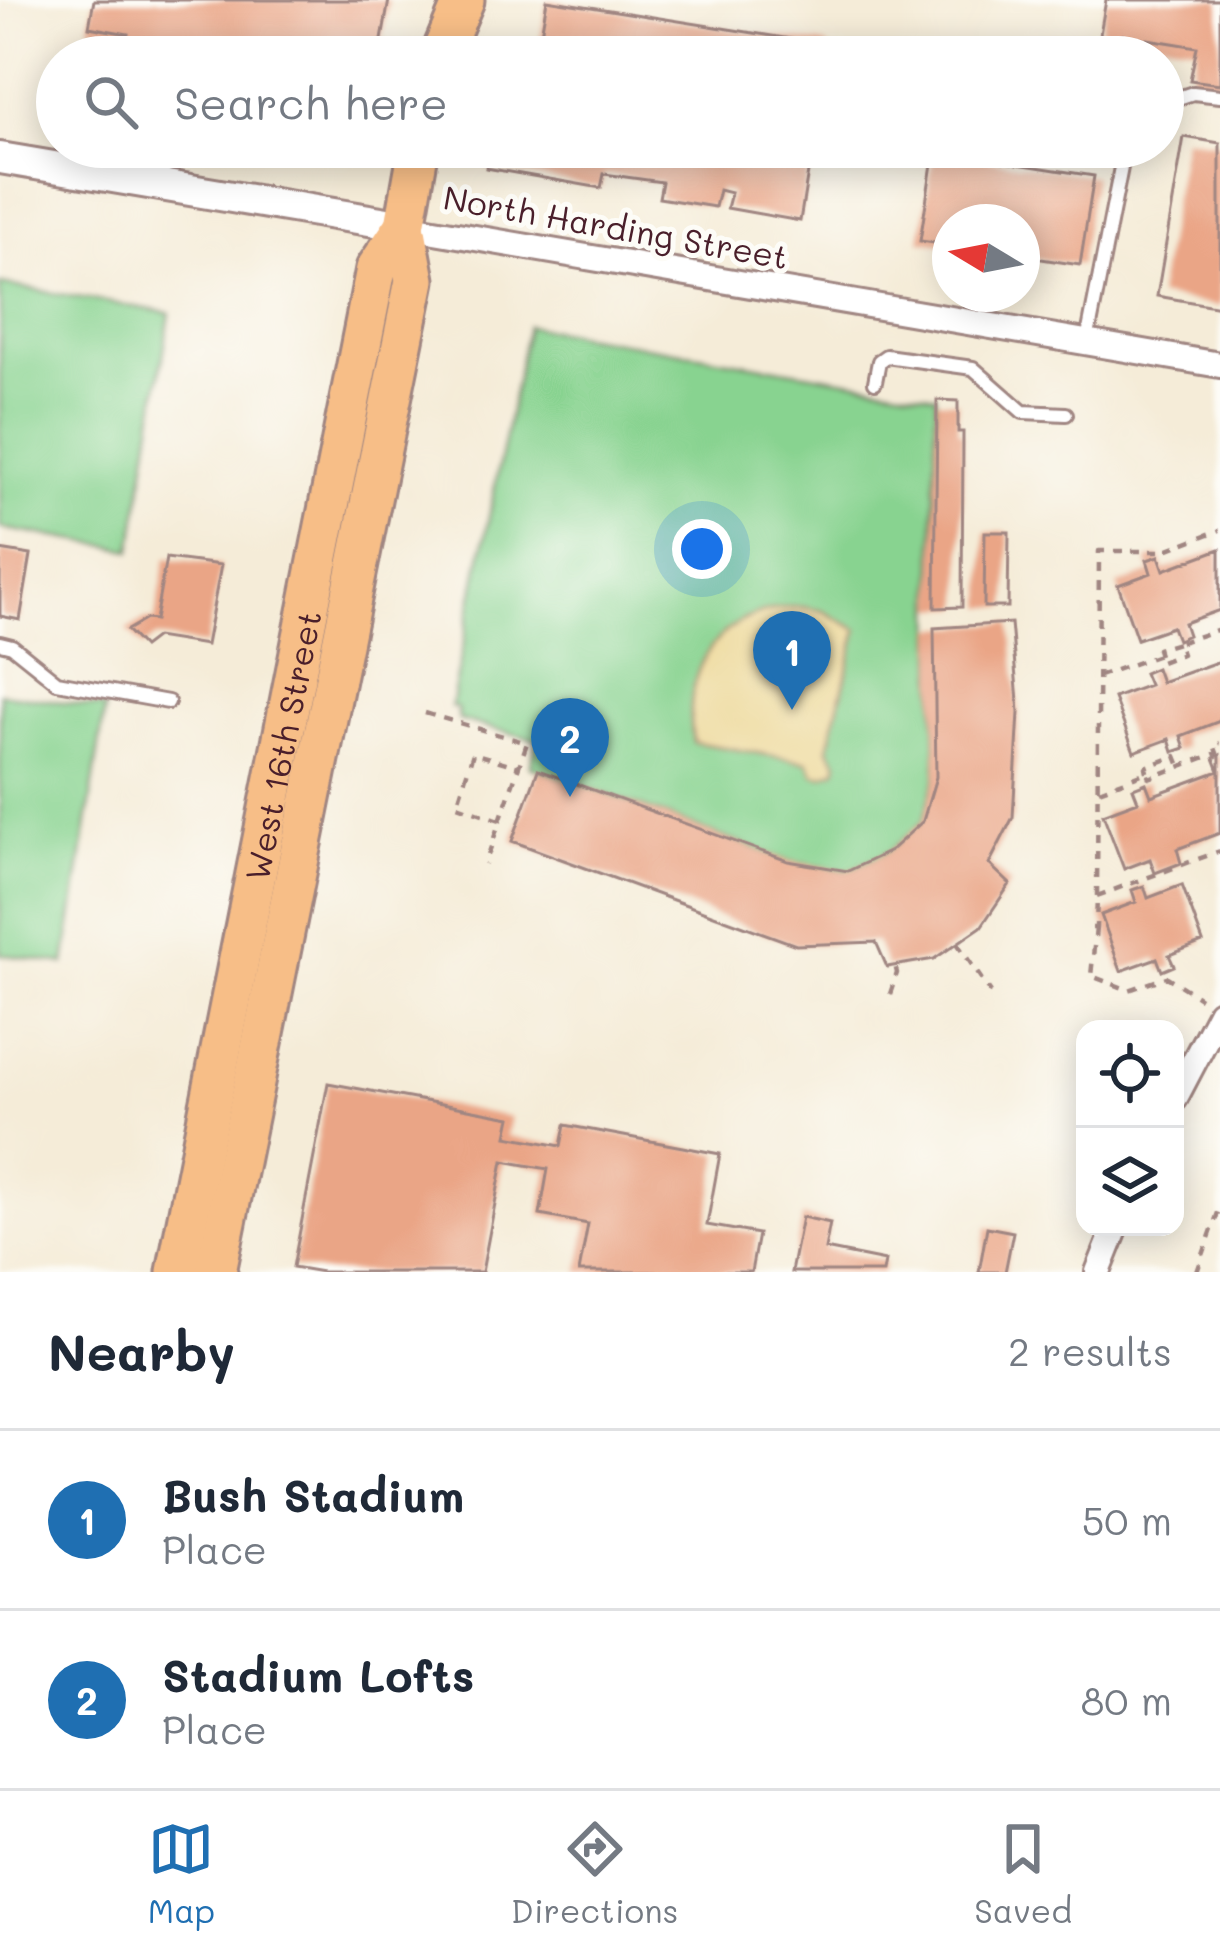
<!DOCTYPE html>
<html lang="en">
<head>
<meta charset="utf-8">
<style>
	:root { --surface:#fff; --page:#f2f2f3; --text:#1f2937; --muted:#747a83; --line:#e0e1e3; --accent:#1f6fb2 }
	body { margin:0; font-family:Mali,sans-serif; background:var(--page); color:var(--text) }
	.controls { position:absolute; right:36px; bottom:36px; display:grid; overflow:hidden; border-radius:24px; box-shadow:0 6px 30px #0003 }
	.controls button { width:108px; height:108px; display:grid; place-items:center; padding:0; border:0; border-bottom:3px solid var(--line); background:var(--surface); color:var(--text); font:60px sans-serif }
	.compass { position:absolute; left:932px; top:204px; width:108px; height:108px; border-radius:50%; background:var(--surface); box-shadow:0 6px 30px #0003; rotate:280deg }
	.you { position:absolute; left:702px; top:549px; width:42px; height:42px; margin:-30px; border:9px solid #fff; border-radius:50%; background:#1a73e8; box-shadow:0 0 0 18px #1a73e833 }
	.badge { display:grid; place-items:center; width:78px; height:78px; border-radius:50%; background:var(--accent); color:#fff; font-size:39px; font-weight:700 }
	.pin { position:absolute; translate:-50% -99px; filter:drop-shadow(0 3px 6px #0008) }
	.pin::after { content:''; position:absolute; top:63px; width:42px; height:36px; background:inherit; clip-path:polygon(0 0,100% 0,50% 100%) }
	.list { margin:0; padding:0; list-style:none }
	h2 { display:flex; justify-content:space-between; align-items:center; height:156px; margin:0; padding:0 48px; font-size:51px }
	h2 small { font-size:39px; font-weight:400; color:var(--muted) }
	.list li { display:grid; grid-template-columns:78px 1fr auto; gap:36px; align-items:center; box-sizing:border-box; height:180px; padding:0 48px; border-top:3px solid var(--line) }
	.list b { display:block; font-size:45px; white-space:nowrap }
	.list p { margin:0; font-size:39px; white-space:nowrap; color:var(--muted) }
	.list em { font-size:39px; font-style:normal; color:var(--muted) }
	.icon { flex:none; width:66px; height:66px; fill:none; stroke:currentColor; stroke-width:2; stroke-linecap:round; stroke-linejoin:round }
	.map { position:relative; flex:none; width:1220px; height:1272px; overflow:hidden }
	.search { position:absolute; background:var(--surface); box-shadow:0 6px 30px #0003; left:36px; right:36px; top:36px; height:132px; display:flex; align-items:center; gap:30px; box-sizing:border-box; padding:0 42px; border-radius:66px; color:var(--muted); font-size:45px }
	.sheet { height:516px; background:var(--surface) }
	nav { display:flex; justify-content:space-around; align-items:center; box-sizing:border-box; height:168px; border-top:3px solid var(--line); background:var(--surface); font-size:33px; color:var(--muted) }
	nav a { display:grid; justify-items:center; gap:6px }
	nav .on { color:var(--accent) }
	.map>svg:first-child { display:block }
	.green { fill:#88d390; stroke:#69795e; stroke-width:3 }
	.sand { fill:#eeda9e; stroke:#9c7c64; stroke-width:3 }
	.building { fill:#eaa586 }
	.lines { fill:none; stroke-linecap:round; stroke-linejoin:round }
	.service-casing { stroke:#a08682; stroke-width:18 }
	.minor-casing { stroke:#a08682; stroke-width:30 }
	.tertiary-casing { stroke:#a08682; stroke-width:36 }
	.primary-casing { stroke:#a08682; stroke-width:45 }
	.path { stroke:#a08682; stroke-width:4.5; stroke-dasharray:9 9; stroke-linecap:butt }
	.service { stroke:#fff; stroke-width:12 }
	.minor { stroke:#fff; stroke-width:24 }
	.tertiary { stroke:#fff; stroke-width:30 }
	.primary { stroke:#f7be87; stroke-width:39 }
	.labels { text-anchor:middle; dominant-baseline:central; stroke-width:10; stroke-linejoin:round; paint-order:stroke }
	.street-label { font-size:33px; fill:#4a1f2b; stroke:#fdfcf7 }
</style>
</head>
<body>
<div class="map">
<svg width="1220" height="1272" viewBox="0 0 1220 1272">
	<rect width="100%" height="100%" fill="#fdfcf7"/>
	<filter id="ink" filterUnits="userSpaceOnUse"><feTurbulence type="fractalNoise" baseFrequency=".00833" numOctaves="2"/><feDisplacementMap in="SourceGraphic" scale="24" xChannelSelector="R" yChannelSelector="G"/><feConvolveMatrix kernelMatrix="1 2 1 2 8 2 1 2 1" color-interpolation-filters="sRGB"/></filter>
	<filter id="wash" filterUnits="userSpaceOnUse"><feTurbulence type="fractalNoise" baseFrequency=".004" numOctaves="4" result="noise"/><feDisplacementMap in="SourceGraphic" scale="48" xChannelSelector="R" yChannelSelector="G"/><feGaussianBlur stdDeviation="2.7" result="paint"/><feColorMatrix in="noise" values="0 0 0 0 0 0 0 0 0 0 0 0 0 0 0 0 0 1.4 0 .05"/><feComposite in="paint" operator="in"/></filter>
	<g filter="url(#wash)">
		<rect width="100%" height="100%" fill="#f5ecd8"/>
		<path class="green" d="M0 284 170 313 132 550 0 528Z
			M527 326 936 395 933 600 936 777 923 821 890 851 848 871 788 861 530 766 538 740 459 720 457 708 451 707Z
			M0 693 105 708 65 964 0 954Z"/>
		<path class="sand" d="M802 607 823 611 858 630 828 748 838 762 836 770 822 776 814 774 808 762 693 742C681 664 720 608 802 607Z"/>
		<g id="blocks">
			<path class="building" d="M94 0H389L379 57H124L128 34 89 27Z
				M547 0 828 45 827 57H537Z
				M1106 0H1220V84L1190 80 1197 47 1123 35 1119 57H1096Z
				M1184 137 1220 143V307L1157 296Z
				M489 147H812L800 221 727 208 731 193 719 190 715 207 659 198 662 182 604 174 601 188 486 168Z
				M934 151 1094 176 1080 265 1022 256V222H950V245L920 241Z
				M937 400 958 401V432H963L962 607 935 608Z
				M985 532H1009L1008 607H984Z
				M1220 549V610L1184 623 1188 635 1177 640 1172 627 1137 639 1118 585 1151 573 1147 560 1159 556 1164 570Z
				M0 550 31 555 20 620 0 616Z
				M166 558 221 565 206 645 156 637 143 647 127 630 146 619 155 620Z
				M1011 623 1019 712 1013 817 989 864 1010 884 981 927 934 959 887 967 876 942 796 945 512 841 538 770 788 861 848 871 890 851 923 821 936 777 934 628Z
				M1220 661V721L1181 736 1185 748 1173 752 1169 739 1134 752 1114 698 1149 685 1144 673 1156 668 1161 682Z
				M1220 755V833L1177 849 1181 863 1155 873 1150 859 1124 869 1103 814 1138 801 1133 788 1146 783 1151 796 1219 771 1214 758Z
				M1182 885 1203 942 1169 955 1174 966 1162 971 1157 958 1121 971 1101 915 1136 902 1132 890 1144 886 1148 898Z
				M328 1083 511 1117 507 1136 561 1146 565 1125 720 1154 707 1225 758 1234 751 1272H579L588 1224 540 1215 548 1169 503 1161 482 1272H322L293 1267Z
				M802 1217 830 1223 825 1249 885 1261 883 1272H791Z
				M987 1227 1013 1232 1005 1272H979Z"/>
		</g>
	</g>
	<g filter="url(#ink)">
		<use href="#blocks" fill-opacity="0" stroke="#a08682" stroke-width="3"/>
		<g class="lines">
			<g class="service-casing">
				<path id="service" d="M1163 103 1193 93 1220 96
					M1087 341 1125 147
					M875 382 879 361 886 356 973 368 1023 412 1066 414
					M0 643 12 646 57 682 168 702"/>
			</g>
			<g class="minor-casing">
				<path id="minor" d="M405 226 1220 365
					M1175 1098 1220 1012
					M1098 1272 1116 1227"/>
			</g>
			<g class="tertiary-casing">
				<path id="tertiary" d="M0 158 405 226"/>
			</g>
			<g class="primary-casing">
				<g id="primary">
					<path d="M440 57 464 0"/>
					<path id="s1" d="M177 1272 376 269 405 226"/>
					<path d="M216 1272 415 280 405 226 419 147"/>
				</g>
			</g>
			<path class="path" d="M1159 655 1157 649 1178 643
				M1098 676 1159 655 1161 662 1182 654 1178 643 1220 629
				M425 713 527 743 485 864
				M1147 772 1146 767 1176 756 1180 766
				M1099 790 1147 772 1149 778 1217 753 1214 745 1220 743
				M500 820 457 805 473 753 519 767
				M1097 896 1220 851
				M1092 928H1096L1097 896 1099 551H1163L1220 530
				M1096 928 1091 976 1129 990 1167 977 1200 998
				M957 943 991 993
				M890 994 897 973 895 965
				M1197 1272 1220 1207"/>
			<use href="#service" class="service"/>
			<use href="#minor" class="minor"/>
			<use href="#tertiary" class="tertiary"/>
			<use href="#primary" class="primary"/>
		</g>
	</g>
	<g class="labels">
		<g class="street-label">
			<text transform="translate(616 226) rotate(10)">North Harding Street</text>
			<text stroke="none"><textPath href="#s1" startOffset="537">West 16th Street</textPath></text>
		</g>
	</g>
</svg>
<div class="controls">
<button><svg class="icon" aria-label="locate" viewBox="0 0 24 24"><circle cx="12" cy="12" r="6"/><path d="M12 2v4M12 18v4M2 12h4M18 12h4"/></svg></button>
<button><svg class="icon" aria-label="layers" viewBox="0 0 24 24"><path d="M12 4l9 5-9 5-9-5zM3 14l9 5 9-5"/></svg></button>
</div>
<svg class="compass" viewBox="-18 -18 36 36"><path d="M0-13l5 13h-10z" fill="#e53935"/><path d="M0 13l5-13h-10z" fill="#747a83"/></svg>
<div class="you"></div>
<div class="pin badge" style="left:792px;top:710px">1</div>
<div class="pin badge" style="left:570px;top:797px">2</div>
<div class="search"><svg class="icon" aria-label="search" viewBox="0 0 24 24"><circle cx="10" cy="10" r="6"/><path d="M15 15l6 6"/></svg>Search here</div>
</div>
<section class="sheet">
<h2>Nearby<small>2 results</small></h2>
<ul class="list">
<li><span class="badge">1</span><div><b>Bush Stadium</b><p>Place</p></div><em>50 m</em></li>
<li><span class="badge">2</span><div><b>Stadium Lofts</b><p>Place</p></div><em>80 m</em></li>
</ul>
</section>
<nav>
<a class="on"><svg class="icon" aria-label="map" viewBox="0 0 24 24"><path d="M3 6l6-2 6 2 6-2v14l-6 2-6-2-6 2zM9 4v14M15 6v14"/></svg>Map</a>
<a><svg class="icon" aria-label="directions" viewBox="0 0 24 24"><path d="M12 3l9 9-9 9-9-9zM9 14v-3h6M13 9l2 2-2 2"/></svg>Directions</a>
<a><svg class="icon" aria-label="saved" viewBox="0 0 24 24"><path d="M7 4h10v16l-5-4-5 4z"/></svg>Saved</a>
</nav>
</body>
</html>
